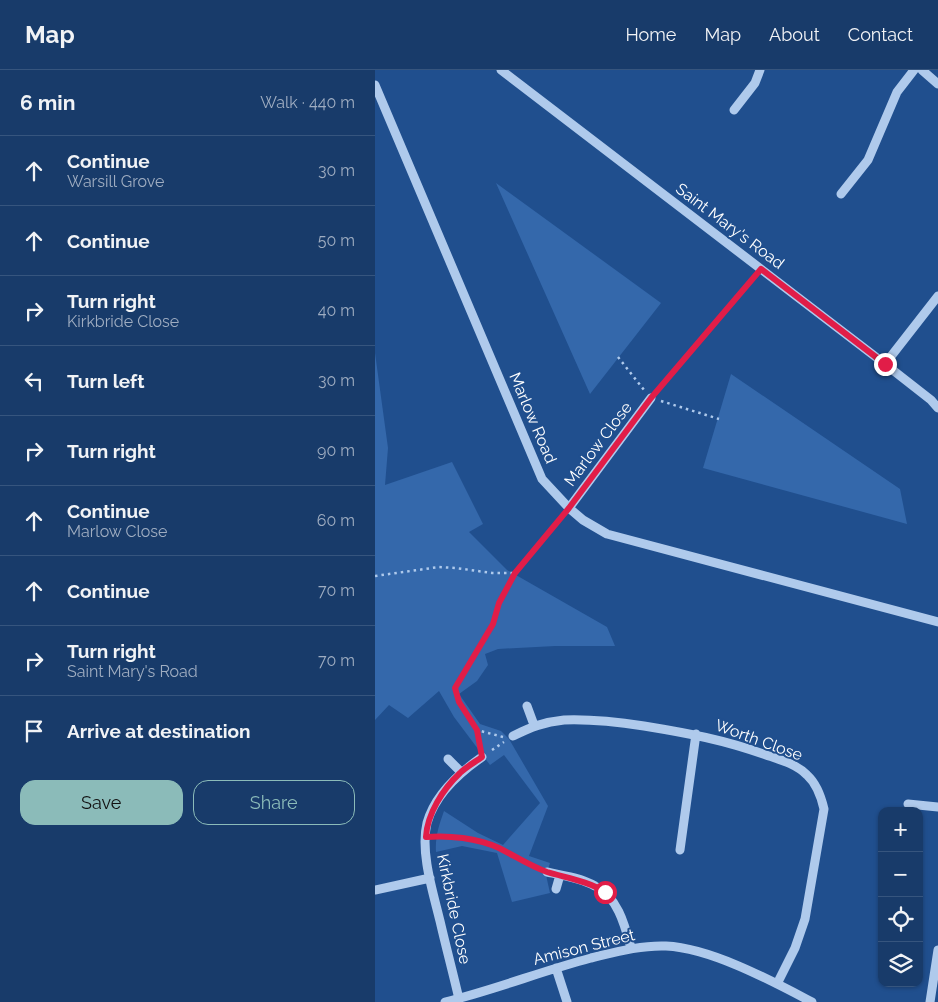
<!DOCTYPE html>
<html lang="en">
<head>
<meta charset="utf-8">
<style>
	:root { --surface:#183b6a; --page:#254672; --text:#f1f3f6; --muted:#9fadc1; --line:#36557e; --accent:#8bbbb9 }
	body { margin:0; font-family:Raleway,sans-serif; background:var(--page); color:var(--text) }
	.controls { position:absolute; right:15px; bottom:15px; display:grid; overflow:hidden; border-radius:10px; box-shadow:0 1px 4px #0004 }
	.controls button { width:45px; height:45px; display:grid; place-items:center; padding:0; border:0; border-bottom:1px solid var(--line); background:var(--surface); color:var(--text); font:25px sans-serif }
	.stop { position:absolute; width:15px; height:15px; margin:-11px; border:4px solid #e11d48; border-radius:50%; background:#fff }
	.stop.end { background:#e11d48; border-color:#fff; box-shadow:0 1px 5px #0008 }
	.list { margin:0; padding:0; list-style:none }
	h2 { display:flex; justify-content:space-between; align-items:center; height:65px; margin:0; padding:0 20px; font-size:21px }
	h2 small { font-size:16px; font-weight:400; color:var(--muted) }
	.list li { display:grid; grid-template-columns:32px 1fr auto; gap:15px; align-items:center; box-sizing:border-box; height:70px; padding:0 20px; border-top:1px solid var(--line) }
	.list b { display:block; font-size:19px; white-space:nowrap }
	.list p { margin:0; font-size:16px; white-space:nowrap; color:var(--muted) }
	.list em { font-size:16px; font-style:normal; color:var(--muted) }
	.actions { display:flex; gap:10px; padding:15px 20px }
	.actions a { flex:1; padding:11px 0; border:1px solid var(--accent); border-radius:15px; text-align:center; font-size:18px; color:var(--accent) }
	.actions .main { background:var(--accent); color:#111 }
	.icon { flex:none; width:28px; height:28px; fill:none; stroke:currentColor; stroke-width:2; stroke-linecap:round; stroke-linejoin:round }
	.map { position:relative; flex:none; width:563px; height:932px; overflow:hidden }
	header { display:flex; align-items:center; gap:30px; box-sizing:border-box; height:70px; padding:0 25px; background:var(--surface); border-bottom:1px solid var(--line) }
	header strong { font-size:24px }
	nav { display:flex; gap:28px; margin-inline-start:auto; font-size:18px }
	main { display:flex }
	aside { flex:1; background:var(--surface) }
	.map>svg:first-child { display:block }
	.green { fill:#3468ab }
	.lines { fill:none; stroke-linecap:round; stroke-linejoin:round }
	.path { stroke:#afcaec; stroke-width:2.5; stroke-dasharray:2.5 4; stroke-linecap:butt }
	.minor { stroke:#afcaec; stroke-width:9 }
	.route { stroke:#e11d48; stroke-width:6 }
	.labels { text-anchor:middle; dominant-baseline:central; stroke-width:4; stroke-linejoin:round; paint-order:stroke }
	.street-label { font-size:16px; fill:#fff; stroke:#204f8e }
</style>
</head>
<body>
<header>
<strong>Map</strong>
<nav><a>Home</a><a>Map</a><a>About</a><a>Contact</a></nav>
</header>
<main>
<aside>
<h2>6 min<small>Walk · 440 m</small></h2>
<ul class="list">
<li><svg class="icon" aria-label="ahead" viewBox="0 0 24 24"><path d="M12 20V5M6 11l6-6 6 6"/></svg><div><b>Continue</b><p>Warsill Grove</p></div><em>30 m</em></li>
<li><svg class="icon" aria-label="ahead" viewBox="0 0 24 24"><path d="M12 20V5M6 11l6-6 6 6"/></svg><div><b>Continue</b></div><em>50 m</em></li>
<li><svg class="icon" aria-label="right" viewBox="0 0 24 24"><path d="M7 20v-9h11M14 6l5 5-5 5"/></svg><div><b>Turn right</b><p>Kirkbride Close</p></div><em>40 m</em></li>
<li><svg class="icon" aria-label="left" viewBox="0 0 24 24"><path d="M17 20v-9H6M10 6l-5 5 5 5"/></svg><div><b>Turn left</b></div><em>30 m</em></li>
<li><svg class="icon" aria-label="right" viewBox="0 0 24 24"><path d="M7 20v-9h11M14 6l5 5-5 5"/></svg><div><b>Turn right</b></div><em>90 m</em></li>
<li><svg class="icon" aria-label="ahead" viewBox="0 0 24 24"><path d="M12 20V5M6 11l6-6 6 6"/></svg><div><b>Continue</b><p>Marlow Close</p></div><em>60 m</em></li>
<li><svg class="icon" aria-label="ahead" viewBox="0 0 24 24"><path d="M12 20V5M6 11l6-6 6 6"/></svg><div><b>Continue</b></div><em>70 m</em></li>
<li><svg class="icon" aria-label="right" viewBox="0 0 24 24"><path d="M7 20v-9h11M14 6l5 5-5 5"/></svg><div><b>Turn right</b><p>Saint Mary's Road</p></div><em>70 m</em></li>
<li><svg class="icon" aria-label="arrive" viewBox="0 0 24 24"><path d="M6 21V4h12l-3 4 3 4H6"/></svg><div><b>Arrive at destination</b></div></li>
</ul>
<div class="actions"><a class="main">Save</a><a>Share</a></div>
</aside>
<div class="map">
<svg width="563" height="932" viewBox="0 0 563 932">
	<rect width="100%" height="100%" fill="#204f8e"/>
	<path class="green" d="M121 113 286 233 215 324Z
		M0 283 13 378 10 415 77 392 108 454 94 462 132 500 232 557 240 576H180L123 579 110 584 113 595 102 611 84 624 105 654 126 661 134 669 173 736 154 786 175 793 171 805 175 823 137 832 122 783 87 776 61 782C60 767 64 755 69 741L103 763 128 775 165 733 129 685 115 695 79 647 64 621 33 648 14 635 0 650Z
		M356 304 525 419 532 454 328 398Z"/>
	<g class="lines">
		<path class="path" d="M243 287 269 320
			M283 320 379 208
			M286 331 344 349
			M0 506 64 497 81 498 117 503H140
			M102 660 105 675
			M128 667 102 660 84 632 80 618 118 554 124 533 140 503 186 447
			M117 680 129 672
			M63 766 94 769 122 777 161 797"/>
		<path class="minor" d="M126 0 510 294 556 330 563 338
			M547 0 563 14
			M0 15 167 409 194 438 208 450 232 464 563 552
			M359 40 380 13 385 0
			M466 124 493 90 522 22 539 0
			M510 294 563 226
			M194 438 276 328
			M152 636 159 655
			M138 666C156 657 169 652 189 650 215 649 243 652 269 656 312 663 350 670 391 685 406 690 421 694 432 705 442 714 446 726 449 739L430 849 420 878 402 914
			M73 689 86 702
			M533 734 563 737
			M305 780 321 664
			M172 802C187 805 206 808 220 816 243 827 250 856 256 878
			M181 819 185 805
			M0 820 55 808
			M181 898 192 932
			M84 929C78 903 71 877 65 851 58 822 45 782 52 753 60 724 84 703 107 687
			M70 932C119 920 167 901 216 888 241 882 266 875 291 876 336 878 397 911 437 932
			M555 932 563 880"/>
	</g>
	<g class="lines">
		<path class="route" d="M230 822C213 811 192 808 172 802 155 796 140 786 124 778 102 768 74 765 51 767 52 744 68 719 85 703 91 697 100 692 107 687L102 660 84 632 80 618 118 554 124 533 140 503 194 438 276 328 386 199 510 294"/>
	</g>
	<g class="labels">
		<g class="street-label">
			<text transform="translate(355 156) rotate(37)">Saint Mary's Road</text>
			<text transform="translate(158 348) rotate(67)">Marlow Road</text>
			<text transform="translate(223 374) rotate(-53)">Marlow Close</text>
			<text transform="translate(384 670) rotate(20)">Worth Close</text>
			<text transform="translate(79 839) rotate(78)">Kirkbride Close</text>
			<text transform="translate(209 877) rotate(-14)">Amison Street</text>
		</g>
	</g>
</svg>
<div class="controls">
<button>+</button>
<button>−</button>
<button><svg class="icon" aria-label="locate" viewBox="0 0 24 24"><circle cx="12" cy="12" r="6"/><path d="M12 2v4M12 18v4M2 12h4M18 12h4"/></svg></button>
<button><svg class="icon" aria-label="layers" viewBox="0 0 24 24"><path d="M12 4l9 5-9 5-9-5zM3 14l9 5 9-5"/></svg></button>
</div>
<div class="stop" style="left:230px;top:822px"></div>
<div class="stop end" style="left:510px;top:294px"></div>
</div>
</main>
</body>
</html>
